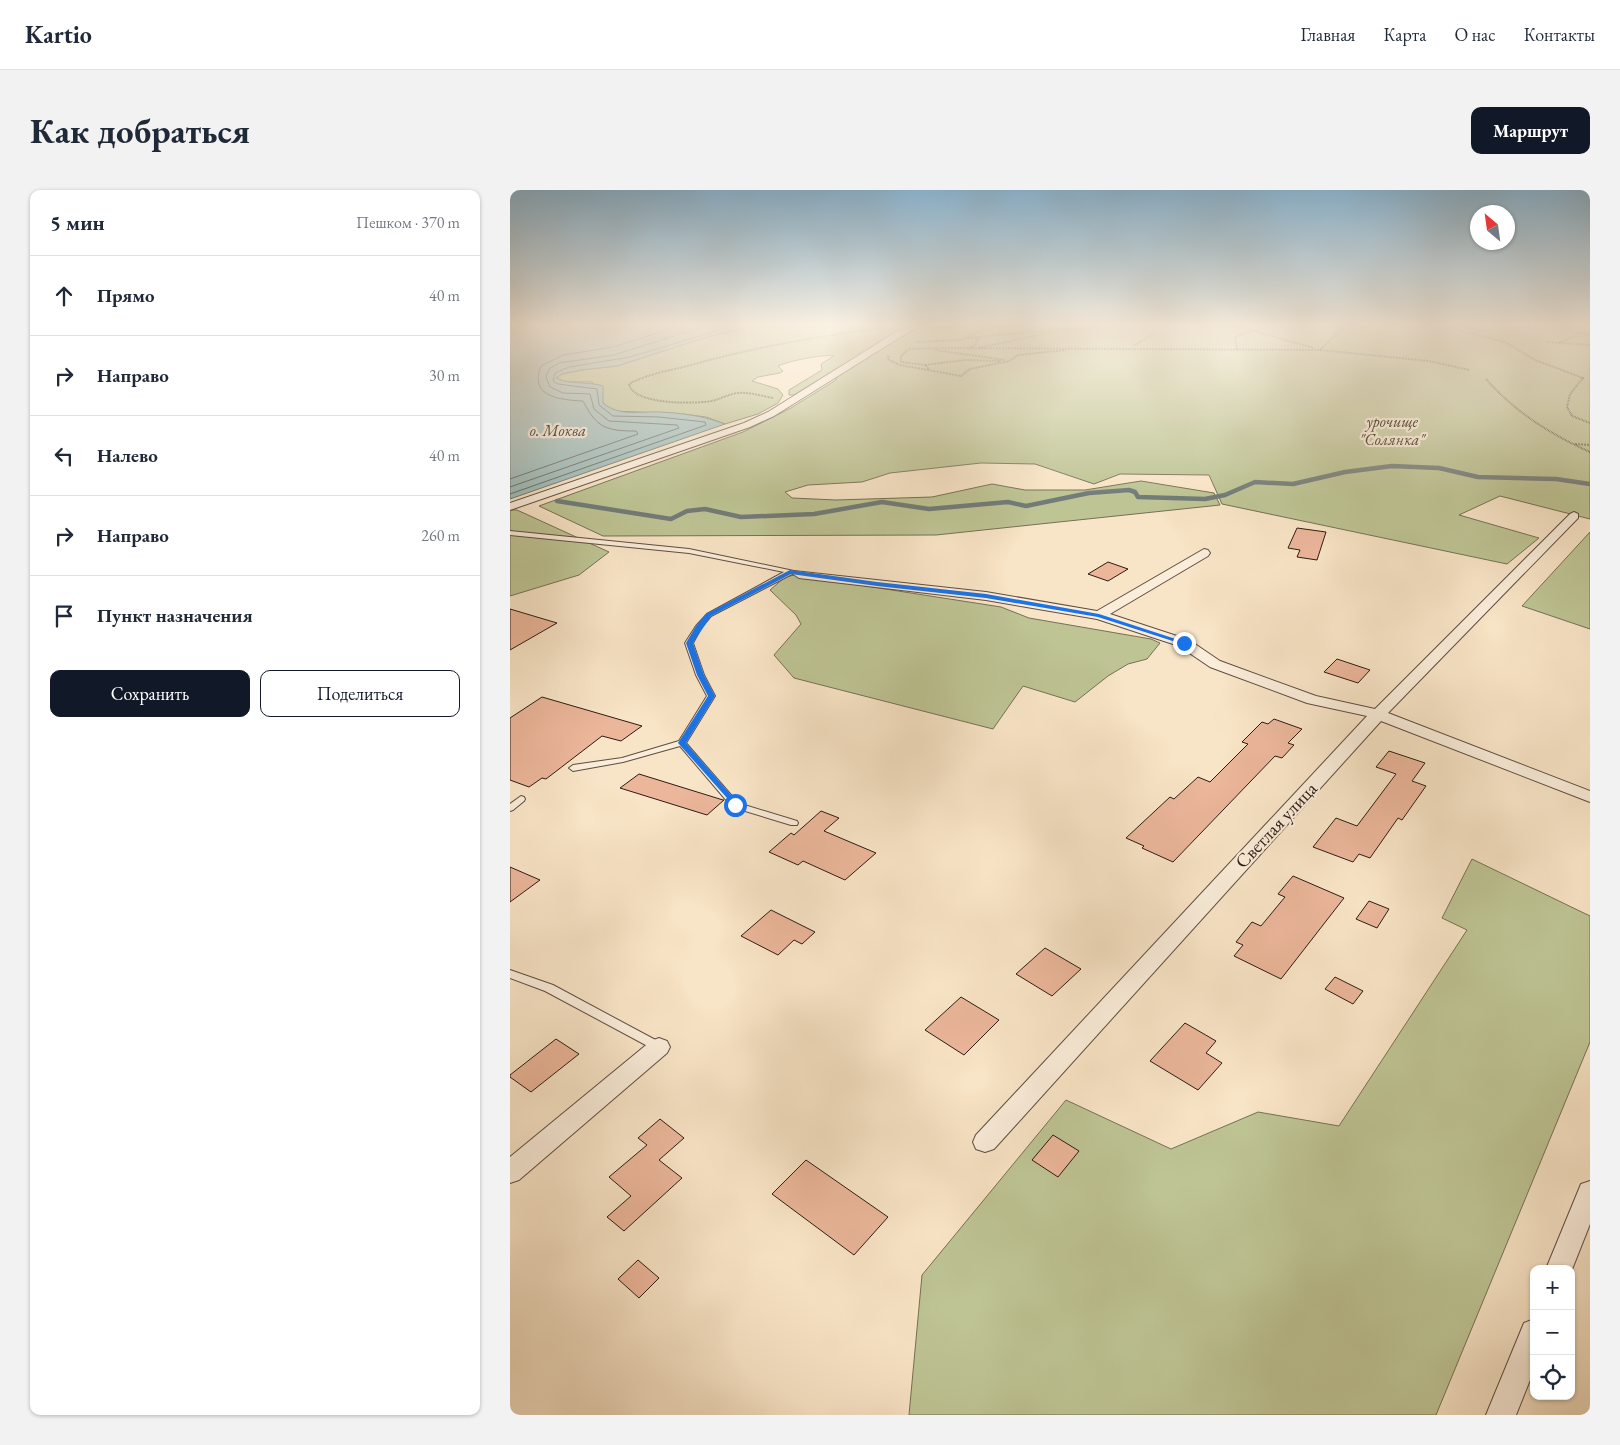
<!DOCTYPE html>
<html lang="ru">
<head>
<meta charset="utf-8">
<style>
	:root { --surface:#fff; --page:#f2f2f3; --text:#1f2937; --muted:#747a83; --line:#e0e1e3; --accent:#111827 }
	body { margin:0; font-family:"EB Garamond",serif; background:var(--page); color:var(--text) }
	.controls { position:absolute; right:15px; bottom:15px; display:grid; overflow:hidden; border-radius:10px; box-shadow:0 1px 4px #0004 }
	.controls button { width:45px; height:45px; display:grid; place-items:center; padding:0; border:0; border-bottom:1px solid var(--line); background:var(--surface); color:var(--text); font:25px sans-serif }
	.compass { position:absolute; left:960px; top:15px; width:45px; height:45px; border-radius:50%; background:var(--surface); box-shadow:0 1px 4px #0004; rotate:331deg }
	.stop { position:absolute; width:15px; height:15px; margin:-11px; border:4px solid #1a73e8; border-radius:50%; background:#fff }
	.stop.end { background:#1a73e8; border-color:#fff; box-shadow:0 1px 5px #0008 }
	.list { margin:0; padding:0; list-style:none }
	h2 { display:flex; justify-content:space-between; align-items:center; height:65px; margin:0; padding:0 20px; font-size:21px }
	h2 small { font-size:16px; font-weight:400; color:var(--muted) }
	.list li { display:grid; grid-template-columns:32px 1fr auto; gap:15px; align-items:center; box-sizing:border-box; height:80px; padding:0 20px; border-top:1px solid var(--line) }
	.list b { display:block; font-size:19px; white-space:nowrap }
	.list em { font-size:16px; font-style:normal; color:var(--muted) }
	.actions { display:flex; gap:10px; padding:15px 20px }
	.actions a { flex:1; padding:11px 0; border:1px solid var(--accent); border-radius:10px; text-align:center; font-size:18px; color:var(--accent) }
	.actions .main { background:var(--accent); color:#fff }
	.icon { flex:none; width:28px; height:28px; fill:none; stroke:currentColor; stroke-width:2; stroke-linecap:round; stroke-linejoin:round }
	.map { position:relative; flex:none; width:1080px; height:1225px; overflow:hidden; border-radius:10px }
	header { display:flex; align-items:center; gap:30px; box-sizing:border-box; height:70px; padding:0 25px; background:var(--surface); border-bottom:1px solid var(--line) }
	header strong { font-size:24px }
	nav { display:flex; gap:28px; margin-inline-start:auto; font-size:18px }
	.intro { display:flex; align-items:center; justify-content:space-between; box-sizing:border-box; height:120px; padding:0 30px }
	h1 { margin:0; font-size:35px }
	.button { padding:12px 22px; border-radius:10px; background:var(--accent); color:#fff; font-size:18px; font-weight:700 }
	main { display:flex; gap:30px; padding:0 30px }
	aside { flex:1; background:var(--surface); border-radius:10px; box-shadow:0 1px 4px #0004 }
	.map>svg:first-child { display:block }
	.green { fill:#bec494; stroke:#767054 }
	.water { fill:#9fbdbb; stroke:#727c78 }
	.lines { fill:none; stroke-linecap:round; stroke-linejoin:round }
	.shore { stroke:#666c67; stroke-width:1 }
	.stream { stroke:#727c78; stroke-width:4.5 }
	.building { fill:#ebb69a; stroke:#2e1b13 }
	.lane-casing { stroke:#604d40; stroke-width:2 }
	.street-casing { stroke:#604d40; stroke-width:2 }
	.path { stroke:#2e1b13; stroke-width:2; stroke-dasharray:0.5 1; stroke-linecap:butt }
	.lane { fill:#faedda; fill-rule:evenodd }
	.street { fill:#faedda; fill-rule:evenodd }
	.route { fill:#1a73e8 }
	.labels { text-anchor:middle; dominant-baseline:central; stroke-width:4.5; stroke-linejoin:round; paint-order:stroke }
	.far-park-label { font-size:16px; font-style:italic; fill:#594e3a; stroke:#faedda }
	.far-water-label { font-size:16px; font-style:italic; fill:#56544e; stroke:#faedda }
	.street-label { font-size:19px; fill:#2e1b13; stroke:#faedda }
</style>
</head>
<body>
<header>
<strong>Kartio</strong>
<nav><a>Главная</a><a>Карта</a><a>О нас</a><a>Контакты</a></nav>
</header>
<div class="intro"><h1>Как добраться</h1><a class="button">Маршрут</a></div>
<main>
<aside>
<h2>5 мин<small>Пешком · 370 m</small></h2>
<ul class="list">
<li><svg class="icon" aria-label="ahead" viewBox="0 0 24 24"><path d="M12 20V5M6 11l6-6 6 6"/></svg><div><b>Прямо</b></div><em>40 m</em></li>
<li><svg class="icon" aria-label="right" viewBox="0 0 24 24"><path d="M7 20v-9h11M14 6l5 5-5 5"/></svg><div><b>Направо</b></div><em>30 m</em></li>
<li><svg class="icon" aria-label="left" viewBox="0 0 24 24"><path d="M17 20v-9H6M10 6l-5 5 5 5"/></svg><div><b>Налево</b></div><em>40 m</em></li>
<li><svg class="icon" aria-label="right" viewBox="0 0 24 24"><path d="M7 20v-9h11M14 6l5 5-5 5"/></svg><div><b>Направо</b></div><em>260 m</em></li>
<li><svg class="icon" aria-label="arrive" viewBox="0 0 24 24"><path d="M6 21V4h12l-3 4 3 4H6"/></svg><div><b>Пункт назначения</b></div></li>
</ul>
<div class="actions"><a class="main">Сохранить</a><a>Поделиться</a></div>
</aside>
<div class="map">
<svg width="1080" height="1225" viewBox="0 0 1080 1225">
	<rect width="100%" height="100%" fill="#f8e4c6"/>
	<filter id="stains"><feTurbulence type="fractalNoise" baseFrequency=".004" numOctaves="4"/><feColorMatrix values="0 0 0 0 .2 0 0 0 0 .09 0 0 0 0 .02 0 0 0 .5 -.17"/></filter>
	<radialGradient id="worn" r=".72"><stop offset=".6" stop-color="#630" stop-opacity="0"/><stop offset="1" stop-color="#630" stop-opacity=".3"/></radialGradient>
	<path class="green" d="M248 135H1080V329L990 306 949 325 1029 348 997 374 712 314 699 285 610 284 584 294 525 274 471 273 380 283 352 292 298 295 275 302 282 308 326 310 422 307 482 294 515 300H575L631 291 704 303 710 315 426 345 93 346 29 316 233 242 281 218 326 190 329 177 284 205H279V200L312 180 311 174 324 166C314 164 278 171 268 176L273 181 270 183 248 187 242 191 268 199 273 205 268 213 248 224 215 234 196 227 173 224 103 221 93 213 82 192H55L46 188 52 184 71 180 107 176 197 147Z
		M0 320H7L99 362 69 385 0 406Z
		M1080 342V439L1012 416Z
		M285 385 491 417 519 428 641 449 650 453 637 469 618 474 598 486 565 512 513 496 483 539 284 488 264 465 291 434 286 425 260 400 275 387Z
		M962 669 1080 726V852L926 1225H399L412 1085 556 910 661 959 748 922 829 936 957 740 932 728Z"/>
	<path class="water" d="M27 135H237L239 137 197 147 107 176 71 180 52 184 46 188C60 195 77 191 93 196V213C110 227 129 221 150 222 172 223 194 226 215 234L0 309V136Z"/>
	<g class="lines">
		<path class="shore" d="M0 289 128 244 126 241C96 241 87 238 73 211 51 210 18 207 31 176L53 165 103 157 173 135
			M0 297 169 238 167 235 99 231 84 219 80 204 53 203 40 197 36 187 39 179 49 173 104 165 199 135
			M0 304 196 235 195 232 149 227 103 226 89 215 87 199 48 194 43 191 45 183 59 177 120 167 226 135"/>
		<path class="stream" d="M47 311 161 329 177 321 195 319 231 327 304 324 372 312 419 319 498 312 516 316 579 303 619 300 625 302 628 307 695 309 715 305 745 292 783 294 835 282 882 276 929 278 968 287 1046 289 1080 294"/>
	</g>
	<path class="building" d="M787 338 816 342 807 370 787 367 790 360 778 358Z
		M598 372 618 379 598 391 578 384Z
		M0 419 47 433 0 460Z
		M827 469 860 480 848 493 814 482Z
		M32 507 132 536 111 551 92 546 36 589 32 588 19 597 0 590V528Z
		M764 529 792 539 778 553 784 555 772 568 765 566 663 672 632 658 634 656 616 648 660 607 664 609 688 587 700 592 738 554 732 552 752 532 758 534Z
		M879 561 915 573 902 591 916 596 892 630 888 628 860 668 849 664 843 672 803 657 826 628 847 636 886 584 866 577Z
		M129 584 213 610H214L197 625 110 598Z
		M311 621 329 628 314 641 366 663 335 690 293 671 288 675 259 662 281 643 284 645Z
		M0 677 30 690 0 712Z
		M783 686 834 708 771 789 724 766 733 755 726 752 742 732 751 736 775 707 768 704Z
		M859 711 879 719 867 738 846 729Z
		M261 720 305 742 292 754 284 750 268 765 231 746Z
		M535 758 571 779 542 806 506 784Z
		M825 787 853 801 843 814 815 799Z
		M451 807 489 830 454 865 415 840Z
		M675 833 706 851 696 863 712 873 688 900 640 871Z
		M46 849 69 864 21 902 0 887V885Z
		M150 929 174 948 149 970 172 988 114 1041 97 1027 121 1006 99 987 137 955 128 948Z
		M543 945 569 961 548 987 522 970Z
		M296 970 378 1027 344 1065 262 1004Z
		M128 1070 149 1088 129 1108 108 1089Z"/>
	<g class="lines">
		<g class="lane-casing">
			<path id="lane" d="M0 341 179 359 284 381V383L201 426 191 438 183 453 194 485 205 506 176 553 228 613 287 631 288 633 287 635H281L222 617 170 556 113 572 63 581 59 578 63 575 112 568 169 551 197 506 186 485 175 453 186 436 197 424 274 382 179 363 0 345Z
				M11 606 14 607 15 609 14 611 3 620 0 621V614Z
				M0 780 43 795 153 854 155 857 153 860 149 861 145 860 35 801 0 788Z"/>
		</g>
		<g class="street-casing">
			<path id="street" d="M403 135H413L392 146 264 226 240 237 0 320V313L234 233 258 222 386 142Z
				M1064 322 1068 324V328L878 523 1080 601V612L871 531 484 959 475 962 466 959 463 952 466 945 857 526 797 513 700 477 669 456 587 429 476 410 289 388 283 384 284 381 476 402 587 421 694 359 698 360 700 363 698 366 600 424 679 450 710 471 806 506 865 519 1060 324Z
				M149 848 157 851 160 857 157 863 9 990 0 993V967L141 851Z
				M1080 991V1034L1061 1082V1079H1036L1071 994Z
				M1024 1129V1180L1006 1225H976L1014 1133Z"/>
		</g>
		<path class="path" d="M498 135 521 140
			M723 135 804 158
			M944 135 974 142
			M933 136 995 152 1025 170 1073 188 1060 204 1057 217 1062 226 1080 233
			M555 140 593 139 615 135
			M1071 143 1080 145
			M458 148 595 135
			M405 152 451 150 473 140 499 135
			M1036 152 1080 155
			M1049 153 1071 143 1053 135
			M623 156 641 146 647 135
			M469 158 551 140
			M459 159 465 155 468 149 466 147
			M425 160 495 170
			M727 160 725 147 762 135
			M810 160 919 171 959 180
			M378 166 379 170 390 175 451 186 460 179 499 171 508 165 556 160
			M415 175 455 170 491 171
			M419 179 415 175 391 172V166L399 159 436 158 810 160 836 135
			M976 189C1005 222 1040 244 1080 262
			M263 208C252 206 239 202 228 203 219 204 210 209 202 211 184 214 123 215 119 194 137 184 158 181 177 176 242 158 307 146 373 138
			M1065 254 1080 255"/>
		<use href="#lane" class="lane"/>
		<use href="#street" class="street"/>
	</g>
	<linearGradient id="sky" x2="0" y2="1"><stop stop-color="#8bb8d6"/><stop offset="0.44" stop-color="#fcf3e5"/><stop offset="1" stop-color="#fcf3e5" stop-opacity="0"/></linearGradient>
	<rect width="1080" height="306" fill="url(#sky)"/>
	<path class="route" d="M280 380 367 392 476 404 589 424 678 453 672 454 588 427 476 408 367 396 281 384 201 426 183 453 194 485 205 506 176 553 228 613 229 615 225 617 168 553 198 506 187 485 176 453 186 436 196 424Z"/>
	<g class="labels">
		<g class="far-park-label">
			<text x="882" y="231">урочище<tspan x="882" dy="18">"Солянка"</tspan></text>
		</g>
		<g class="far-water-label">
			<text x="48" y="240">о. Моква</text>
		</g>
		<g class="street-label">
			<text transform="translate(766 635) rotate(-47)">Светлая улица</text>
		</g>
	</g>
	<rect width="100%" height="100%" filter="url(#stains)"/>
	<rect width="100%" height="100%" fill="url(#worn)"/>
</svg>
<div class="controls">
<button>+</button>
<button>−</button>
<button><svg class="icon" aria-label="locate" viewBox="0 0 24 24"><circle cx="12" cy="12" r="6"/><path d="M12 2v4M12 18v4M2 12h4M18 12h4"/></svg></button>
</div>
<svg class="compass" viewBox="-18 -18 36 36"><path d="M0-13l5 13h-10z" fill="#e53935"/><path d="M0 13l5-13h-10z" fill="#747a83"/></svg>
<div class="stop" style="left:225px;top:615px"></div>
<div class="stop end" style="left:674px;top:453px"></div>
</div>
</main>
</body>
</html>
